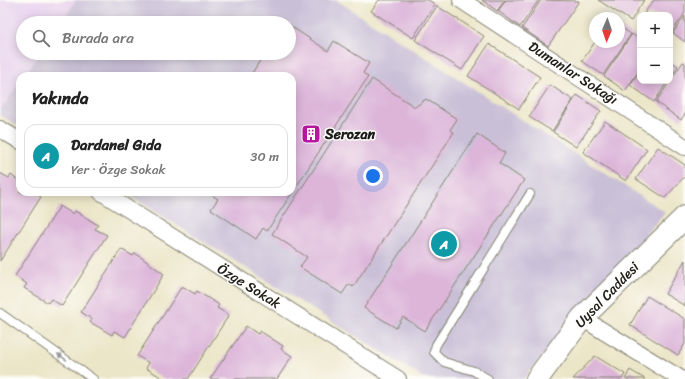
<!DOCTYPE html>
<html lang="tr">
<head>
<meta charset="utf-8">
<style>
	:root { --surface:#fff; --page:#f6f6f6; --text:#222; --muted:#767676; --line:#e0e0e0; --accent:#0b8043 }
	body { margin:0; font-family:Sriracha,sans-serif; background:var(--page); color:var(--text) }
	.controls { position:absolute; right:12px; top:12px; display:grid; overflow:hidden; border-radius:8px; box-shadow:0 2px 10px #0003 }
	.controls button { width:36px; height:36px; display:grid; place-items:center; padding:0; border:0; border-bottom:1px solid var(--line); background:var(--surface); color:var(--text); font:20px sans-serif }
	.compass { position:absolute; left:589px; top:12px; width:36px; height:36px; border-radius:50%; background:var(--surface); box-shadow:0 2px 10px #0003; rotate:182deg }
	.you { position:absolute; left:373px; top:176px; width:14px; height:14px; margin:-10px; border:3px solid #fff; border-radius:50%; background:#1a73e8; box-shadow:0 0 0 6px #1a73e833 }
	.badge { display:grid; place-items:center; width:26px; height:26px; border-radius:50%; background:var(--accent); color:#fff; font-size:13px; font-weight:700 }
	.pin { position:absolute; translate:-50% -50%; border:2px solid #fff; box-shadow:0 1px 4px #0006 }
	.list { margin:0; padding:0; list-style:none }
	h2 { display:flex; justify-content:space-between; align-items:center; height:52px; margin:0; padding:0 16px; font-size:17px }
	h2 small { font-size:13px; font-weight:400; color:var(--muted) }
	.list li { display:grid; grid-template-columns:26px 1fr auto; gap:12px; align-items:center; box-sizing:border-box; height:64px; margin:0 8px 8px; padding:0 8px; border:1px solid var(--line); border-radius:12px }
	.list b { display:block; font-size:15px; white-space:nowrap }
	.list p { margin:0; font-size:13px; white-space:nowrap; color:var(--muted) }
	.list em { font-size:13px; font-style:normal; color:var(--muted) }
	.icon { flex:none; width:22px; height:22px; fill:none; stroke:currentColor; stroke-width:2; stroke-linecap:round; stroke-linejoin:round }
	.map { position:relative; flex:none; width:685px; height:379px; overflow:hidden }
	.search { position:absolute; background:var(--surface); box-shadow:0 2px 10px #0003; left:16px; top:16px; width:280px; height:44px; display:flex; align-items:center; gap:10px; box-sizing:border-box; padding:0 14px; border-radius:22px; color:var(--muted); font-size:15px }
	.panel { position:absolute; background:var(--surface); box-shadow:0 2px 10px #0003; left:16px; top:72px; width:280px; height:124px; border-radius:12px }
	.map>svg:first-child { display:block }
	.built { fill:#e8d2ee }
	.industrial { fill:#c9bfd7 }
	.building { fill:#dcb5d9 }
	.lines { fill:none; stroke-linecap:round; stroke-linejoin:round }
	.lane-casing { stroke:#848172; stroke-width:10 }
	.street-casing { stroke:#848172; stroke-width:18 }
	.secondary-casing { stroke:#848172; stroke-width:24 }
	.lane { stroke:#fff; stroke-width:8 }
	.street { stroke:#fff; stroke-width:16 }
	.secondary { stroke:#fff; stroke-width:22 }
	.oneway { fill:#999 }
	.labels { text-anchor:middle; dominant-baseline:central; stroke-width:3; stroke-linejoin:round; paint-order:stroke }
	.street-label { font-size:14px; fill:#1c1c1c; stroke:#fdfcf7 }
	.poi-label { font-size:14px; font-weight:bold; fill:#1c1c1c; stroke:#fdfcf7; text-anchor:start }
</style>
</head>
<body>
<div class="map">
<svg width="685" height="379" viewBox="0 0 685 379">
	<rect width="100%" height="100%" fill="#fdfcf7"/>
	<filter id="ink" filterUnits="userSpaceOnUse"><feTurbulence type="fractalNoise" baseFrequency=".025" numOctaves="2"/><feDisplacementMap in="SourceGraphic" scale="8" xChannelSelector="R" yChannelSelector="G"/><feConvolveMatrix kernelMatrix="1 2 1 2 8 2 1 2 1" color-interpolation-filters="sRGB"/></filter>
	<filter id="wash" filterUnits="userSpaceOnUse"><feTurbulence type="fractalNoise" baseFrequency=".012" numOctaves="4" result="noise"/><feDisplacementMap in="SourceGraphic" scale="16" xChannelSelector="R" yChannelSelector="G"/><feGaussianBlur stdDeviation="0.9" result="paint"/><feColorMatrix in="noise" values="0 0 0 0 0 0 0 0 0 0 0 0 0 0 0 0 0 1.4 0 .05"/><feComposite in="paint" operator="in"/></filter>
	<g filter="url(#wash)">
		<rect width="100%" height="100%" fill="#ece6c9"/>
		<path class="built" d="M0 0H76L61 23H23V53H40L24 76H20V82L0 111Z"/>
		<path class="industrial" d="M76 0H336L665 212 523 379H425L124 192H292V76H24L40 53H289V23H61Z
			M20 82V127L0 115V111Z"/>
		<g id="blocks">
			<path class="building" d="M379 0H428L435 4 413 38 371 11Z
				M482 0H505L497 11Z
				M506 0H539L520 27 498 11Z
				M541 0 579 1 548 46 522 28Z
				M598 0H644L631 21Z
				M654 0H685V13L670 35V15H643Z
				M437 6 484 36 462 70 415 40Z
				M685 16V42L673 33Z
				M289 25 328 51 334 41 369 63 363 73 368 77 267 231 263 228 256 239 211 209 218 199 207 192H292V76H250L265 53H289Z
				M619 26 631 34 603 75 582 61 595 42H619Z
				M632 34 640 40V69L625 91 604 76Z
				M489 44 540 77 519 109 468 76Z
				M670 61 678 66 670 79Z
				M683 62 685 63V114L681 120 656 102Z
				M640 71V81H668L654 102 630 85Z
				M372 79 415 107 426 99 457 119 450 130 454 132 353 287 349 284 342 294 300 267 307 257 272 234Z
				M550 85 573 100 552 131 529 117Z
				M577 95 601 111 576 147 553 132Z
				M605 121 647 149 626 181 583 152Z
				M477 134 505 153 499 163 524 180 425 331 403 317 396 328 364 308Z
				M658 147 685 165V176L665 198 636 179Z
				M0 173 9 178 11 175 20 182V192H34L41 197 0 261Z
				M60 206 73 214 75 211 98 225 95 229 107 235 62 306 51 299 48 303 24 288 27 284 15 276Z
				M121 249 133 256 135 253 164 274 125 337 114 331 112 335 90 322 92 319 81 312Z
				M685 260V306L665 294Z
				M182 286 195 294 197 291 219 305 217 308 229 315 188 379H164L146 368 149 363 137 356Z
				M647 296 685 319V344L678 355 630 325Z
				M246 326 258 334 260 331 283 346 281 349 292 356 277 379H210Z
				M595 356 625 374 622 379H573Z
				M630 370 645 379H625Z"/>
		</g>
	</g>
	<g filter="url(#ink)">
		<use href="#blocks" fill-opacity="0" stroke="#848172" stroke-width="1"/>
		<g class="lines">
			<g class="lane-casing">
				<path id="lane" d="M0 313 93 379
					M488 379 474 371 444 362 434 352 436 345 530 194"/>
			</g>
			<g class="street-casing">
				<path id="street" d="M461 0 685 147
					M0 129 20 141
					M101 192 398 379
					M582 318 681 379"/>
			</g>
			<g class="secondary-casing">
				<path id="secondary" d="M537 379 582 318 685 217"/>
			</g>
			<use href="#lane" class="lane"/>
			<use href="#street" class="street"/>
			<use href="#secondary" class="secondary"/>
		</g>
		<defs><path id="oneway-solid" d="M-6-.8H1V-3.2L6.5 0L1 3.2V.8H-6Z"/></defs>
		<use class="oneway" href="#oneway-solid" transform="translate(62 357) rotate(-145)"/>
	</g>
	<defs>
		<g id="building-square" transform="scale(1)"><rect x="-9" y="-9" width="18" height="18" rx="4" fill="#b5179e" stroke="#fdfcf7"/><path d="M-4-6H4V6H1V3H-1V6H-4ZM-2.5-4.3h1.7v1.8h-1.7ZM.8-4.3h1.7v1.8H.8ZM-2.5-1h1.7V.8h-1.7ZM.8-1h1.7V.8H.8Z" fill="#fff"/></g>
	</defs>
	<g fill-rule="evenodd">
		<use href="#building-square" x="311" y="134"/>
	</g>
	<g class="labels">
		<g class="street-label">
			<text transform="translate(573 73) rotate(33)">Dumanlar Sokağı</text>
			<text transform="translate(249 286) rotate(32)">Özge Sokak</text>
			<text transform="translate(607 295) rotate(-46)">Uysal Caddesi</text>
		</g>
		<g class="poi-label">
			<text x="325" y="134">Serozan</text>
		</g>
	</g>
</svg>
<div class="controls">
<button>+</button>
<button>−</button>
</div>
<svg class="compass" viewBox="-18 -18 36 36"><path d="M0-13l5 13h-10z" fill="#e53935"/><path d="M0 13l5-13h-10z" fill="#767676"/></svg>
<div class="you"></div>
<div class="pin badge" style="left:444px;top:244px;background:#0f9aa8">A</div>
<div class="search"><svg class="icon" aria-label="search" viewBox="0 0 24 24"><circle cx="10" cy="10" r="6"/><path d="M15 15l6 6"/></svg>Burada ara</div>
<section class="panel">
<h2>Yakında<small></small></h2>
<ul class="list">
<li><span class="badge" style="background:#0f9aa8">A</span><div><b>Dardanel Gıda</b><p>Yer · Özge Sokak</p></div><em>30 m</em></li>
</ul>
</section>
</div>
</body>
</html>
